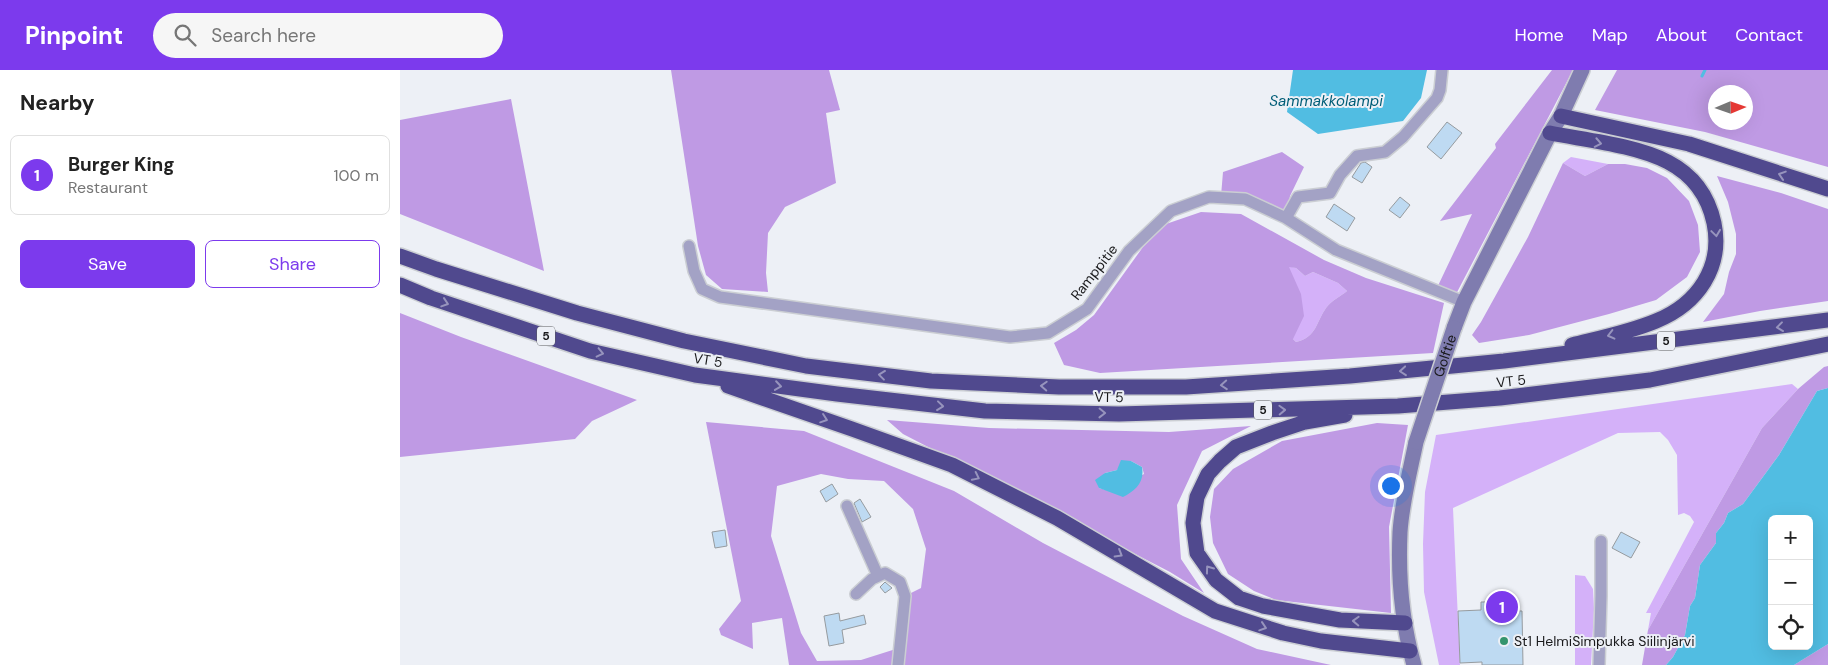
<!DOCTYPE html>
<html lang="en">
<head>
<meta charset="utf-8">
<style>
	:root { --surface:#fff; --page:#f6f6f6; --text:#222; --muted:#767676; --line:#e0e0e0; --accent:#7c3aed }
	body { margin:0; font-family:"DM Sans",sans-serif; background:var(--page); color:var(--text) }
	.controls { position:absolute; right:15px; bottom:15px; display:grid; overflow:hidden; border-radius:8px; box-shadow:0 5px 20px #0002 }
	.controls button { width:45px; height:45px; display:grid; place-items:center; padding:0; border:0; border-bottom:1px solid var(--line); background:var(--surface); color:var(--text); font:25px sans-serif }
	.compass { position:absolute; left:1308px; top:15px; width:45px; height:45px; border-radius:50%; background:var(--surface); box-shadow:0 5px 20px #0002; rotate:88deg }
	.you { position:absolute; left:990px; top:415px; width:18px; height:18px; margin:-12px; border:4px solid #fff; border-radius:50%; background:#1a73e8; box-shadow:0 0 0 8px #1a73e833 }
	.badge { display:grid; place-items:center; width:32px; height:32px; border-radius:50%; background:var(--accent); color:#fff; font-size:16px; font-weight:700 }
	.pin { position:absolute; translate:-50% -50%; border:2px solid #fff; box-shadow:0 1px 5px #0006 }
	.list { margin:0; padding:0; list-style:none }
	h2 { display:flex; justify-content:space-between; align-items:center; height:65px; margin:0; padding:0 20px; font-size:21px }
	h2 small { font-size:16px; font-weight:400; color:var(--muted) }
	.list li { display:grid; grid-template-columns:32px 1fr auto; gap:15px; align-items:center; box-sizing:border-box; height:80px; margin:0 10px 10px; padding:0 10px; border:1px solid var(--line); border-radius:8px }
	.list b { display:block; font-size:19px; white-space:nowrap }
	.list p { margin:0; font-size:16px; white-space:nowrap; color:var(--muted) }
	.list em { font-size:16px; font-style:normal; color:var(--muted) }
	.actions { display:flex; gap:10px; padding:15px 20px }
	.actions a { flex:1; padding:11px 0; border:1px solid var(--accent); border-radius:8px; text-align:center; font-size:18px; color:var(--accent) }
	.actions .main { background:var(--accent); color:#fff }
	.icon { flex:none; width:28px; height:28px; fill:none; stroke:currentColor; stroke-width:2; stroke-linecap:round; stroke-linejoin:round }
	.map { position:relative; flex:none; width:1428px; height:595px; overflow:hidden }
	header { display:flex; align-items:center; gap:30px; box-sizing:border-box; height:70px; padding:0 25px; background:var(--accent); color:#fff }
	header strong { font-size:24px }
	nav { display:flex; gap:28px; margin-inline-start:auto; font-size:18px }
	.search { width:350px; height:45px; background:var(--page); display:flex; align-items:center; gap:12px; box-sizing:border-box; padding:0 18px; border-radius:28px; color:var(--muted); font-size:19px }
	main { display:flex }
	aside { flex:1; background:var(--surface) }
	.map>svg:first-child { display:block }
	.green { fill:#d4b1f9 }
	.forest { fill:#bf9ae4; fill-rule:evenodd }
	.water { fill:#51bde2; fill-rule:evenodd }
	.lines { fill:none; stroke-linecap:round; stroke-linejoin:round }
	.stream { stroke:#51bde2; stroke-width:3 }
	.building { fill:#bedaf2; stroke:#969b9f }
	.street-casing { stroke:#cbced3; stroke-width:14 }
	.secondary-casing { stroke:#cbced3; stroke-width:18 }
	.highway-casing { stroke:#cbced3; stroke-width:18 }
	.street { stroke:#a3a2c5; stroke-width:11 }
	.secondary { stroke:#7f7caf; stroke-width:15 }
	.highway { stroke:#50498e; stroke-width:15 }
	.secondary-bridge-casing { stroke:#cbced3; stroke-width:18; stroke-linecap:butt }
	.secondary-bridge { stroke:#7f7caf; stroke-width:15 }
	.oneway { stroke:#9794bd }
	.poi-dot { fill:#34946d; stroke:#edf0f6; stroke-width:2 }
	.labels { text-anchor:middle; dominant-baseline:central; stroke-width:4; stroke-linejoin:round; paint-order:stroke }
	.shield { fill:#edf0f6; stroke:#595a5d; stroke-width:1 }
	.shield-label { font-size:12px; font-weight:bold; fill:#1a1a1c }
	.street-label { font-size:14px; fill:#1a1a1c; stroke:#edf0f6 }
	.poi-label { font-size:14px; fill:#1a1a1c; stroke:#edf0f6; text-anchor:start }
	.water-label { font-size:15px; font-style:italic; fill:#005d77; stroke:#edf0f6 }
</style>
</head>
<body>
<header>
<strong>Pinpoint</strong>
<div class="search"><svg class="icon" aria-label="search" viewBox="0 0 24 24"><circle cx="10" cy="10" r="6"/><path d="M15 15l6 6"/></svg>Search here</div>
<nav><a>Home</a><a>Map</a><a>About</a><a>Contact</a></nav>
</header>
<main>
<aside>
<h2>Nearby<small></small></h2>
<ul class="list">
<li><span class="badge">1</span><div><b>Burger King</b><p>Restaurant</p></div><em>100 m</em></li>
</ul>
<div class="actions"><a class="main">Save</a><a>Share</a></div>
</aside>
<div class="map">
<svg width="1428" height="595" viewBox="0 0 1428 595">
	<rect width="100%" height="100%" fill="#edf0f6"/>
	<path class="green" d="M1171 87 1208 94 1185 106 1163 93Z
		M888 196 896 198 905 206 913 202 938 213 947 221C941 226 931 231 926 238 916 252 917 267 896 272L893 269Z
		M1392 314 1398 319 1362 358 1248 560 1251 543H1246L1294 452 1290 446 1284 443 1278 445 1277 385 1268 370 1260 362 1218 363 1053 438 1060 595H1039L1024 522 1023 474 1025 422 1036 365Z
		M1175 505 1185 506 1193 519 1194 539 1191 595H1175Z"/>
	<path class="forest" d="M271 0H429L440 40 426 43 436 113 385 137 368 163 366 203 368 222 322 219 306 205 298 176Z
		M1152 0H1173L1054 228 1036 220 1072 144 1040 151 1096 78 1095 74Z
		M1217 0H1428V97L1305 62 1195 40ZM1316 22H1346V52H1316Z
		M111 29 144 201 0 144V50Z
		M882 82 904 97 890 126 886 148 821 126 823 102Z
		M1163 93 1185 106 1208 94H1225L1247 98 1267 108 1289 131 1298 155 1300 182 1287 207 1256 230 1209 244 1129 265 1079 273 1072 265 1081 252 1128 167Z
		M1317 106 1381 123 1428 139V231L1360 241 1303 252 1324 224 1329 202 1336 184V164L1328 132Z
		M801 142 841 144 924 190 966 208 1044 233 1033 283 700 303 664 295 654 273 676 260 694 245 743 177 766 154ZM889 197 896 198 905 206 913 202 938 213 947 221C941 226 931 231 926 238 916 252 917 267 896 272L893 269 904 246 901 224Z
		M0 243 61 267 237 330 192 351 175 369 0 387Z
		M1428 296V318L1417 321 1379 385 1343 434 1328 443 1324 453 1316 463V473L1300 495 1295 528 1290 536 1285 565 1273 587 1266 595H1242L1248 560 1362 358 1398 319 1424 297Z
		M487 350 589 358 769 362 851 356 802 381 777 435 781 489 804 523 770 502 503 364ZM731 391 742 397 744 404 710 421 699 418 705 403 717 400Z
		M306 352 404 361 554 421 643 473 783 546 857 579 931 595H389L382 548 352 553 353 579 321 565 319 559 341 531ZM421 404 448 409 484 411 513 439 526 479 521 518 505 526 499 578 461 590 417 591 401 563 371 466 377 416Z
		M977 353 1008 355 989 457 991 543 876 530 854 521 828 504 813 473 810 447 814 419 833 399 882 371Z
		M1428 574V595H1394Z"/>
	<path class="water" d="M893 0H1027L1021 28 1003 51 918 64 887 42Z
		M1428 318V574L1394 595H1266L1273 587 1285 565 1290 536 1295 528 1300 495 1316 473V463L1324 453 1328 443 1343 434 1379 385 1417 321ZM1372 449H1409V576H1372Z
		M721 390 731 391 742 397C745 412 735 421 723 427L699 418 695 410 705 403 717 400Z"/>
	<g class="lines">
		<path class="stream" d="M1302 6 1305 0"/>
	</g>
	<path class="building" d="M1047 52 1062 63 1041 89 1027 77Z
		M965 92 972 97 962 113 952 107 961 93Z
		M1000 127 1010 135 1000 148 989 140Z
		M934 134 955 148 947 161 926 147Z
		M432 414 438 424 426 432 420 421Z
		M460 429 471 447 462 452 454 433Z
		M325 460 327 476 315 478 312 462Z
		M1221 462 1240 472 1231 488 1212 478Z
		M485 512 492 518 485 523 480 517Z
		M1081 532H1111V541H1122L1123 595H1082V592L1060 593 1058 541 1081 540Z
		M439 543 440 551 464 545 466 554 442 560 444 573 429 576 424 546Z"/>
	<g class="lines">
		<g class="street-casing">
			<path id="street" d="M886 148 898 127 930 123 940 105 957 86 985 82 1003 67 1037 28 1040 20 1042 0
				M289 176 294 201 302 219 320 227 610 267 648 263 687 239 729 181 771 141 809 127 845 129 886 148 936 180 1064 232
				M447 436 478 506
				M456 524 472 509 485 503 500 512 505 526 498 595
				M1199 595 1201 526V471"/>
		</g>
		<g class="secondary-casing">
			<path id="secondary" d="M1054 258 1064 232 1150 63 1161 46 1182 0
				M1014 595C1002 553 998 506 1000 462 1002 432 1010 401 1016 372"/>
		</g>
		<g class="highway-casing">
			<path id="highway" d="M1161 46 1289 74 1428 119
				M1150 63C1185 70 1236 75 1268 92 1293 105 1308 125 1314 153 1323 197 1298 234 1256 251 1230 262 1200 268 1172 275
				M0 186 36 199 177 243 284 271 406 296 531 311 659 317H786L950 306 1104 291 1428 250
				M0 215 31 228 190 281 295 305 437 324 585 341 719 344 998 336 1100 328 1250 310 1428 274
				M328 316 452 359 552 395 657 448 815 541 883 563 921 571 1010 581
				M945 345 905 352 872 363 836 377 820 391 808 404 797 427 793 453 797 483 816 510 839 528 863 536 940 550 1005 553"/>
		</g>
		<use href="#street" class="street"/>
		<use href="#secondary" class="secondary"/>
		<use href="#highway" class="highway"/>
		<g class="secondary-bridge-casing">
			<g id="secondary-bridge">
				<path id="s1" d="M1016 372 1054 258"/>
			</g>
		</g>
		<use href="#secondary-bridge" class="secondary-bridge"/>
	</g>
	<defs><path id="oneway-chevron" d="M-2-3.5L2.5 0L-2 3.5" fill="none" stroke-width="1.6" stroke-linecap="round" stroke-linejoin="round" transform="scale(1.25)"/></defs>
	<g class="oneway">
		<use href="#oneway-chevron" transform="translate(1198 73) rotate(11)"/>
		<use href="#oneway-chevron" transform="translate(1382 105) rotate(-162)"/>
		<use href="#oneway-chevron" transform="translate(1316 163) rotate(82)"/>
		<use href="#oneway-chevron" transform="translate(45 233) rotate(18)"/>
		<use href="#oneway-chevron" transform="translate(1380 257) rotate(173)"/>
		<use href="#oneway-chevron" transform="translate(1211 265) rotate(166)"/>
		<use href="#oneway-chevron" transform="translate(200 283) rotate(13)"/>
		<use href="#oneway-chevron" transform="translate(1003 301) rotate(175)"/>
		<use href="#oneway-chevron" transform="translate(482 305) rotate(-173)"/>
		<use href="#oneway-chevron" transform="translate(824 315) rotate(176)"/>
		<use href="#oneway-chevron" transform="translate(378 316) rotate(8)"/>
		<use href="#oneway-chevron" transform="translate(644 316) rotate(-177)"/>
		<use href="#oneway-chevron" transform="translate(540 336) rotate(6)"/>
		<use href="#oneway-chevron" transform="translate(882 340) rotate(-2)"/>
		<use href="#oneway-chevron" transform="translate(702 343) rotate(1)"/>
		<use href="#oneway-chevron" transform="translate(424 349) rotate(19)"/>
		<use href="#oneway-chevron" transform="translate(576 407) rotate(26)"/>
		<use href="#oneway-chevron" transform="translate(719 484) rotate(31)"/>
		<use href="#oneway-chevron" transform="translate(809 499) rotate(-126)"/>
		<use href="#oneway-chevron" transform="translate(956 551) rotate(-178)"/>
		<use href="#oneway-chevron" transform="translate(863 557) rotate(18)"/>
	</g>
	<circle class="poi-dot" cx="1104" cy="571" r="5"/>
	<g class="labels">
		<g class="shield">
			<rect x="137" y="256.5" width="18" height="19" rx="4"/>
			<rect x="1257" y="261.5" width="18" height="19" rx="4"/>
			<rect x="854" y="330.5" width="18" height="19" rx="4"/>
		</g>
		<g class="shield-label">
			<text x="146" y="266">5</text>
			<text x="1266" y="271">5</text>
			<text x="863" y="340">5</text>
		</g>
		<g class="street-label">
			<text transform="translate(694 202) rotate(-52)">Ramppitie</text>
			<text stroke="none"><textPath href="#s1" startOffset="91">Golftie</textPath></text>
			<text transform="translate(308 290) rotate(9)">VT 5</text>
			<text transform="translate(1111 311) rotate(-6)">VT 5</text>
			<text transform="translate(709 327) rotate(1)">VT 5</text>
		</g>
		<g class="poi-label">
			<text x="1114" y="571">St1 HelmiSimpukka Siilinjärvi</text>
		</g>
		<g class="water-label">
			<text x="926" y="31">Sammakkolampi</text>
		</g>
	</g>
</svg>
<div class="controls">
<button>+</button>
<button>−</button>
<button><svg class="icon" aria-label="locate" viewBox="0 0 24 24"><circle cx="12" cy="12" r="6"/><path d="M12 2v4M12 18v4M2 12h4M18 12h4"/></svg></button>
</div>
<svg class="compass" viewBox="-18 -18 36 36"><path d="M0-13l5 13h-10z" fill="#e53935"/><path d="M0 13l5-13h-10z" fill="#767676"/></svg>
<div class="you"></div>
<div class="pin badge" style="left:1102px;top:537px">1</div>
</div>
</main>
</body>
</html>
